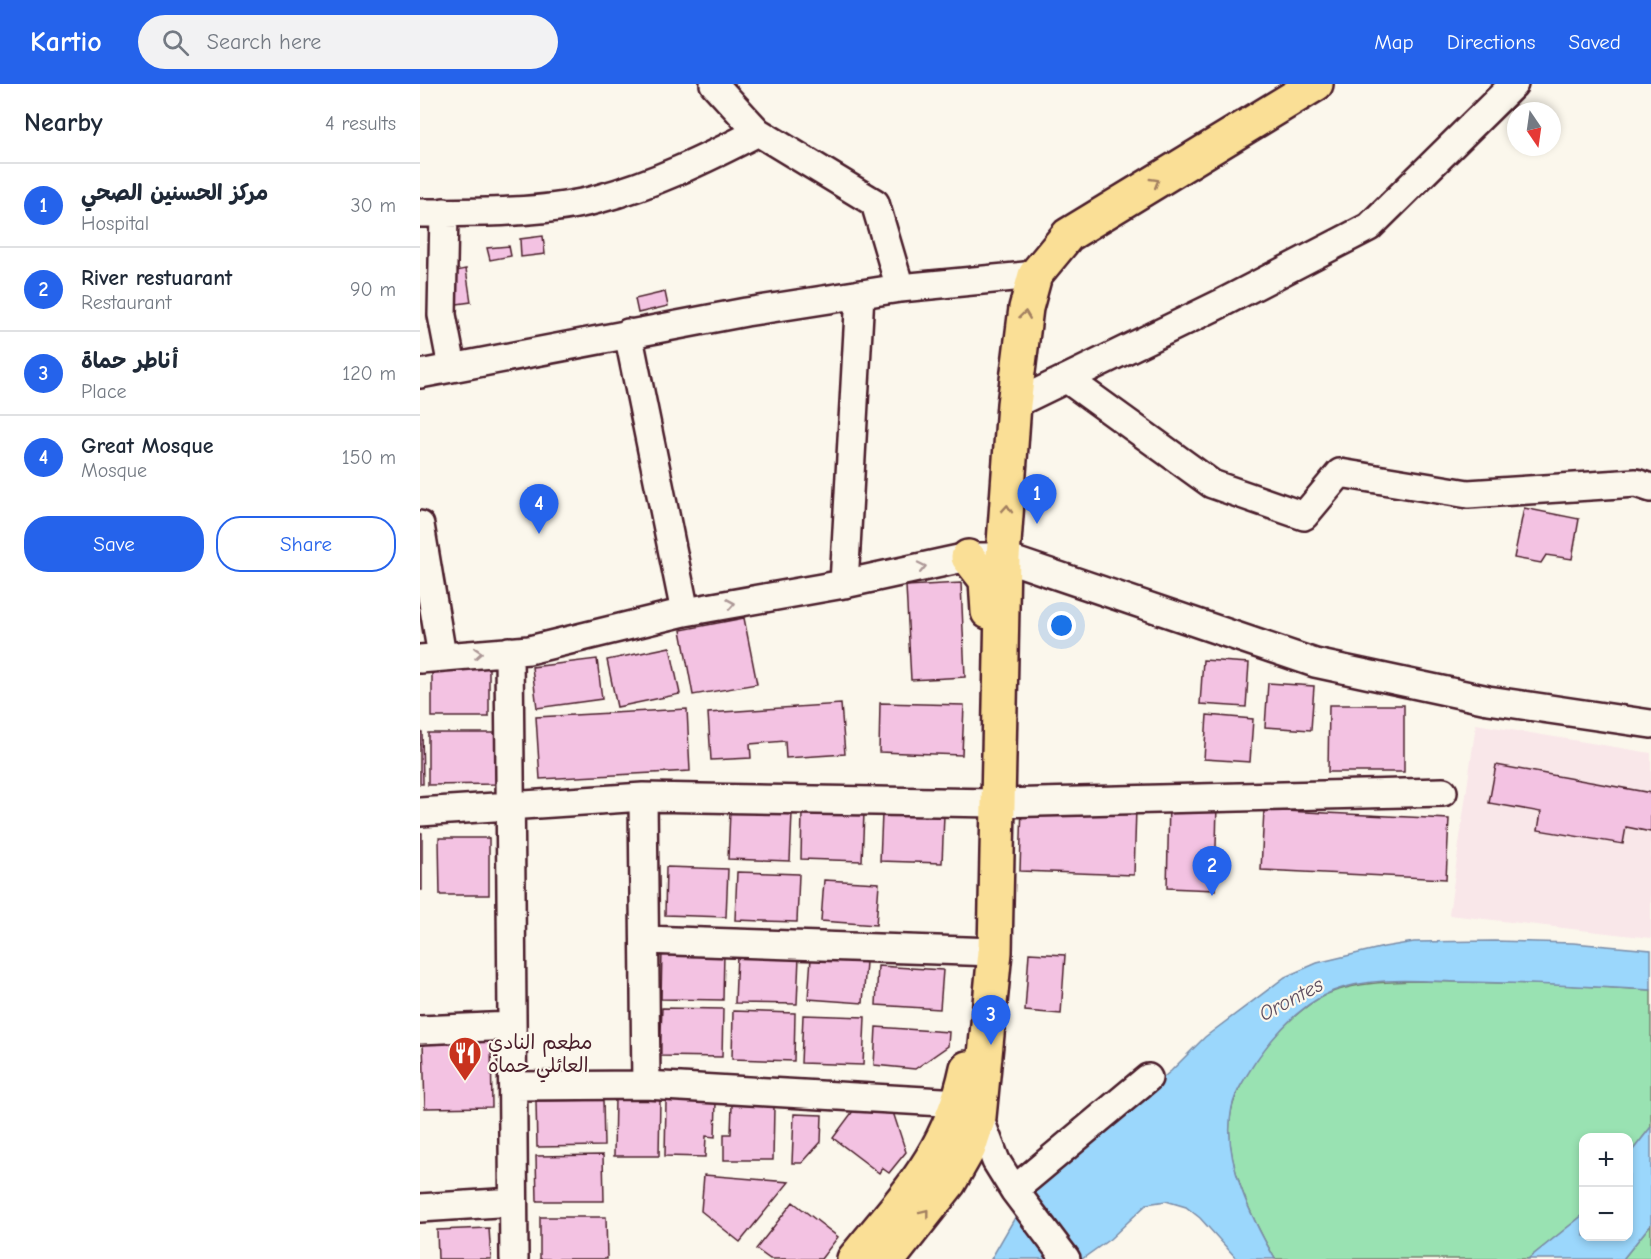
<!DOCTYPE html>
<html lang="en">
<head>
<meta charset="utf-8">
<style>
	:root { --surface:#fff; --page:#f2f2f3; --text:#1f2937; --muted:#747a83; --line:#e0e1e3; --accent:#2563eb }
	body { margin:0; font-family:"Comic Neue","Playpen Sans Arabic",sans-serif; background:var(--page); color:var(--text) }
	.controls { position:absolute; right:18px; bottom:18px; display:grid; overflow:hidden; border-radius:12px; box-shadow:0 3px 9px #0003 }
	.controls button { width:54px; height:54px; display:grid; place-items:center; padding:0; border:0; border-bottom:2px solid var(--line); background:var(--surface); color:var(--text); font:30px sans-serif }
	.compass { position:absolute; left:1087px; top:18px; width:54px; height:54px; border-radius:50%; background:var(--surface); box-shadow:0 3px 9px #0003; rotate:167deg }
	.you { position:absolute; left:642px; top:542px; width:21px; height:21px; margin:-15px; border:4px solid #fff; border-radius:50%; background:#1a73e8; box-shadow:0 0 0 9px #1a73e833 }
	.badge { display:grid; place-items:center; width:39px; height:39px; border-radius:50%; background:var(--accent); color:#fff; font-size:20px; font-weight:700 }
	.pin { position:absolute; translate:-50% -50px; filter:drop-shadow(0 2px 3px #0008) }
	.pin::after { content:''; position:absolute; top:32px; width:21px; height:18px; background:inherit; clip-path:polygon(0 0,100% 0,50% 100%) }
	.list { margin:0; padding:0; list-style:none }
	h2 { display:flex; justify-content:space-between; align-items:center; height:78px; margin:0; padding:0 24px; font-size:26px }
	h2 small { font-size:20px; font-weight:400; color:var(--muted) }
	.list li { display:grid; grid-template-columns:39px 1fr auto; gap:18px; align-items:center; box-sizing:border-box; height:84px; padding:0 24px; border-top:2px solid var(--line) }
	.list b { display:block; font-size:22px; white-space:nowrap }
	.list p { margin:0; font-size:20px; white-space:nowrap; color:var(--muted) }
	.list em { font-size:20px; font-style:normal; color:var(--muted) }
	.actions { display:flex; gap:12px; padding:18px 24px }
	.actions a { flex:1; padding:14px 0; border:2px solid var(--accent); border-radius:24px; text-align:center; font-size:21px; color:var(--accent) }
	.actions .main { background:var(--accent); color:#fff }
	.icon { flex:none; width:33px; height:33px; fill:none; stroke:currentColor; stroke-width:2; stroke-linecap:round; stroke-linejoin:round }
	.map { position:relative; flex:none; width:1231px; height:1175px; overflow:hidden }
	header { display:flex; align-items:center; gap:36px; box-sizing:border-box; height:84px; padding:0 30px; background:var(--accent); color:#fff }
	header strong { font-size:28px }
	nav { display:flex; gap:33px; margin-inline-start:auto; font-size:21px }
	.search { width:420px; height:54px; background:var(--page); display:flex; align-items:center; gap:15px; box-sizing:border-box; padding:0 21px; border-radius:33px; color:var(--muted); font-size:22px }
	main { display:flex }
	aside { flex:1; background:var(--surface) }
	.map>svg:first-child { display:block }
	.built { fill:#f9e7e9 }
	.green { fill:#99e2b2; stroke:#72806e; stroke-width:1.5 }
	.water { fill:#9bd7fc; stroke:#7b8da8; stroke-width:1.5 }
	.building { fill:#f3c2e2; stroke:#4a1f2b; stroke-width:1.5 }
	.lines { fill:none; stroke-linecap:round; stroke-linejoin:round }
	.minor-casing { stroke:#4a1f2b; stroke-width:32 }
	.major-casing { stroke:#4a1f2b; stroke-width:38 }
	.minor { stroke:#fbf7ec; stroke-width:27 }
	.major { stroke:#fadf96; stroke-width:33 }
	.oneway { stroke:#a27f60 }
	.oneway2 { stroke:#ab9695 }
	.labels { text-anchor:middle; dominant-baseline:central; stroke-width:4.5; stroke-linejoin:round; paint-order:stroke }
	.poi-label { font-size:20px; fill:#4a1f2b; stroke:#fbf7ec; text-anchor:start }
	.water-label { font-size:21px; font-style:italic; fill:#5e4d5f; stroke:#fbf7ec }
</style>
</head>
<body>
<header>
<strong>Kartio</strong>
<div class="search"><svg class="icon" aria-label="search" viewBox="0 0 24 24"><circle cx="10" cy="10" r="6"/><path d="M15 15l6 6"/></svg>Search here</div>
<nav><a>Map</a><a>Directions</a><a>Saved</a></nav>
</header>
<main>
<aside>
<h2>Nearby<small>4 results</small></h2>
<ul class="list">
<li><span class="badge">1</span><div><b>مركز الحسنين الصحي</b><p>Hospital</p></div><em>30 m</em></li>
<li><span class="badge">2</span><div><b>River restuarant</b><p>Restaurant</p></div><em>90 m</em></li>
<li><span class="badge">3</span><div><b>أناطر حماة</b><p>Place</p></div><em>120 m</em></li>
<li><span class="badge">4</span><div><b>Great Mosque</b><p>Mosque</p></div><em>150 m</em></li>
</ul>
<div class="actions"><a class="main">Save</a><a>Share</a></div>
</aside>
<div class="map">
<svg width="1231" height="1175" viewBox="0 0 1231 1175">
	<rect width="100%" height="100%" fill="#fbf7ec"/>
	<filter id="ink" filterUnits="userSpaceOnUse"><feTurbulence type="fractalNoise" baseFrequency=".0167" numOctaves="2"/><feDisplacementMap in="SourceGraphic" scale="12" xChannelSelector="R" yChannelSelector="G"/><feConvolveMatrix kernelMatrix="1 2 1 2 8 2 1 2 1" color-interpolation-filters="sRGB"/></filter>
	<g filter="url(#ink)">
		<path class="built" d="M1056 640 1231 669V854L1029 831Z"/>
		<path class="green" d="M996 897 1126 900 1231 906V1043L1209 1071 1208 1054H1164L1163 1131 1108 1175H855C833 1137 802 1074 811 1028 819 987 874 920 915 907 942 898 969 898 996 897Z
			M1231 1140V1175H1203Z"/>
		<path class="water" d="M1074 857 1153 859 1231 866V906C1167 902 1104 899 1040 898 999 897 952 892 913 907 881 920 853 952 834 980 824 996 813 1011 811 1029 803 1077 832 1135 855 1175H817L780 1134 766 1123 746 1117 727 1120 690 1155 662 1175H571L608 1111 682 1044 751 987 785 953 865 893 897 879 964 863 994 858Z
			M1231 1043V1140L1203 1175H1108L1163 1131 1164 1152H1208L1209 1071Z"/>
		<path class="building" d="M123 152 125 170 101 173 100 155Z
			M89 162 91 172 70 176 67 164Z
			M46 185 51 218 30 221 27 189Z
			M245 208 248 222 218 229 215 215Z
			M1104 424 1159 435 1152 475 1126 471 1121 479 1094 474Z
			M541 499 545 593 491 596 486 502Z
			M324 534 337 600 273 611 261 546Z
			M250 563 260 610 197 623 187 576Z
			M177 575 182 615 117 624 112 583Z
			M783 576 829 579 826 623 780 620Z
			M12 584H69V633H12Z
			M848 599 894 602 891 646 845 643Z
			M460 619 544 621 542 671 459 668Z
			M421 620 425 670 366 674 365 657 330 660 331 674 291 676 288 629Z
			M909 621H984V688H908Z
			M267 625 270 687 120 695 116 633Z
			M787 631 833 635 830 678 784 675Z
			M0 648H2L3 700H0Z
			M8 649H76L77 700 8 701Z
			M1076 681 1231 709V748L1206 743 1203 760 1118 746 1121 728 1069 719Z
			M749 719 797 720 795 806 747 804Z
			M602 720 716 724 714 791 600 787Z
			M844 726 1029 735 1026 795 841 786Z
			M310 727 372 729 370 777 308 775Z
			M382 727 444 729 442 777 381 775Z
			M462 730 524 731 522 779 460 777Z
			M0 749H2V806H0Z
			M19 754H69V811H20Z
			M246 783 308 785 306 833 245 831Z
			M317 788 379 790 377 838 315 836Z
			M404 796 459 799 456 841 401 837Z
			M242 867 304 869 303 916 241 915Z
			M609 869 645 871 641 930 605 927Z
			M317 871 379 873 377 920 315 919Z
			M391 874 446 878 443 919 388 915Z
			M458 882 523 886 520 925 456 921Z
			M242 924 303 925 302 973 240 972Z
			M313 927 375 929 374 977 312 975Z
			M383 931 445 933 443 981 381 979Z
			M456 943 529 948 528 962 495 985 454 981Z
			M71 956 72 1023 5 1024 3 958Z
			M195 1013 240 1014 239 1072H194Z
			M183 1016 184 1062 117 1063 116 1017Z
			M246 1017 296 1018 295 1053 286 1052 285 1073 245 1072Z
			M439 1019 473 1028 486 1068 469 1089 462 1084 459 1089 413 1054Z
			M312 1021 354 1022 353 1076H304V1050H311Z
			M374 1030 402 1031 401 1058 382 1079H372Z
			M183 1071 184 1117H117L116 1072Z
			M284 1091 369 1098 320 1158 281 1127Z
			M373 1118 418 1153 401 1175H350L336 1165Z
			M120 1133H186L187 1175H120Z
			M69 1144 71 1175H18L17 1146Z"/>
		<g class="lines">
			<g class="minor-casing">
				<path id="minor" d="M294 0 338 48 455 119 480 204
					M24 128 22 231 32 283
					M0 129C56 128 124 130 178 115 234 100 286 75 338 48
					M208 249 265 528
					M0 290 326 228 480 204 615 191
					M647 295 792 400 884 432 920 389 1048 410 1216 399 1231 404
					M594 320 800 220 949 143 1094 0
					M0 441 22 572
					M424 500 440 210
					M89 567 94 1175
					M0 575 109 566 265 528 424 500 548 473H583L895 579 1068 616 1231 640
					M223 713 226 1001
					M0 728 223 713 576 719 1023 708
					M225 856 575 868
					M0 946 92 942
					M93 1002 226 1001 540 1019 559 1033 576 1077 594 1106 646 1175
					M594 1106 728 994
					M0 1124 93 1118"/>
			</g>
			<g class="major-casing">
				<path id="major" d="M548 473 566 496 568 528
					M434 1175C487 1110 529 1069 547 984
					M469 1175 529 1099 549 1064 559 1033 575 868 583 473 594 320 606 224 615 191 648 151 896 0"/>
			</g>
			<use href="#minor" class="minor"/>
			<use href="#major" class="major"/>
		</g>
		<defs><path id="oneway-chevron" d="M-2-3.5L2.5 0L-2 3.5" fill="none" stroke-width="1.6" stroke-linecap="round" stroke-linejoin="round" transform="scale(1.5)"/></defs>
		<g class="oneway">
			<use href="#oneway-chevron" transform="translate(735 98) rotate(-31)"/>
			<use href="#oneway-chevron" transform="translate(605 231) rotate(-82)"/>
			<use href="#oneway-chevron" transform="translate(587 425) rotate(-86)"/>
			<use href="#oneway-chevron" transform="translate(505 1129) rotate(-52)"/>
		</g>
		<g class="oneway2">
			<use href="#oneway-chevron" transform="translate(502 483) rotate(-12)"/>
			<use href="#oneway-chevron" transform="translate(311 520) rotate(-10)"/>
			<use href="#oneway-chevron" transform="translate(58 569) rotate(-4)"/>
		</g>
	</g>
	<defs>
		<g id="restaurant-pin" transform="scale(1.725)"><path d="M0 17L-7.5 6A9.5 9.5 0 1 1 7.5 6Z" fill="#c8321e" stroke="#fbf7ec"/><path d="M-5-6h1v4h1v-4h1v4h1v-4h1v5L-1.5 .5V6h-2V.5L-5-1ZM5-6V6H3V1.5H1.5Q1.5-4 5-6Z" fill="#fff"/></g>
	</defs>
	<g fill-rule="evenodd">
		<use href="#restaurant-pin" x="45" y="969"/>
	</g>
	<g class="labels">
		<g class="poi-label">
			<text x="68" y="958">مطعم النادي<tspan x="68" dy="23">العائلي حماه</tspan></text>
		</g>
		<g class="water-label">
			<text transform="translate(871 915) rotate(-28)">Orontes</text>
		</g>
	</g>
</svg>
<div class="controls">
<button>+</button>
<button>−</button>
</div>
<svg class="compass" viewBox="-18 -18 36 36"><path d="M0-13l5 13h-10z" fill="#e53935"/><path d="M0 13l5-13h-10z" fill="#747a83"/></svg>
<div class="you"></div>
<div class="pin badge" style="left:617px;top:440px">1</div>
<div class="pin badge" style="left:792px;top:812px">2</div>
<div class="pin badge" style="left:571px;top:961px">3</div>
<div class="pin badge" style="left:119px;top:450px">4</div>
</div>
</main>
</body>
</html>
